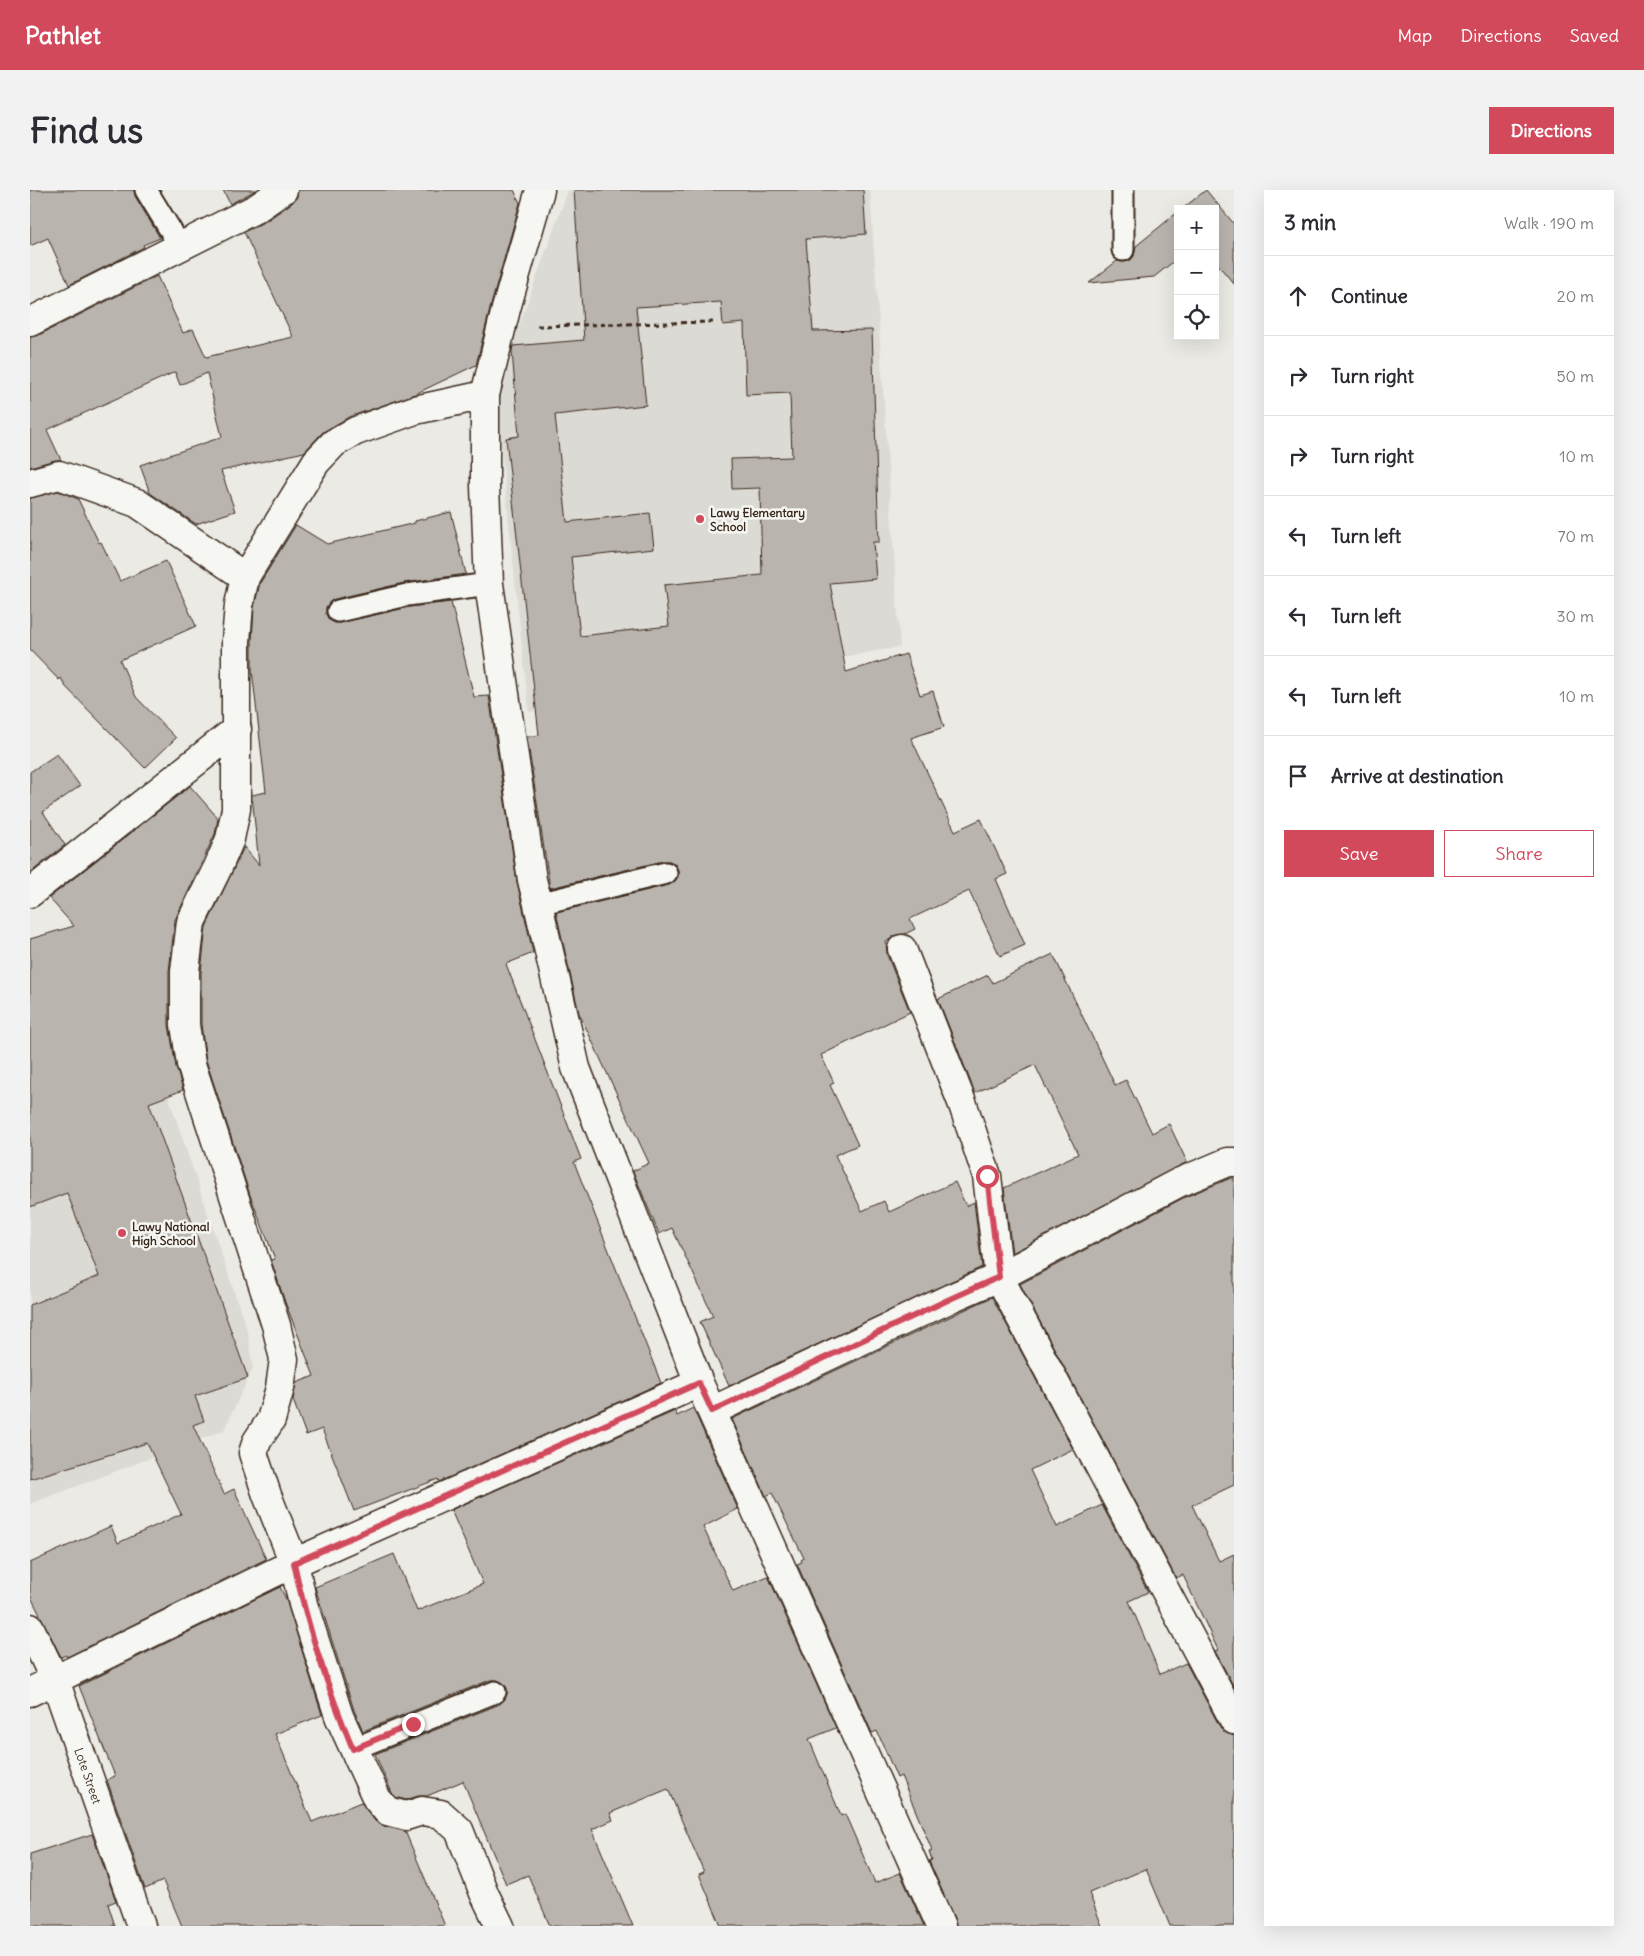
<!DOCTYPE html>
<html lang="en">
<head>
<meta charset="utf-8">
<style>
	:root { --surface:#fff; --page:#f2f2f3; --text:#2b2b33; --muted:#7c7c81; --line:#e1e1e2; --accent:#d1495b }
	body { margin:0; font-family:Delius,sans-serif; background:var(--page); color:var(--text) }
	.controls { position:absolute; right:15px; top:15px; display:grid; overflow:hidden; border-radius:0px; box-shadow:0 5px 20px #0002 }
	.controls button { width:45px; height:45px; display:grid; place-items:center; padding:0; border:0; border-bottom:1px solid var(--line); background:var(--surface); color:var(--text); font:25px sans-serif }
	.stop { position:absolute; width:15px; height:15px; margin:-11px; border:4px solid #d1495b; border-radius:50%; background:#fff }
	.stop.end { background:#d1495b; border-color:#fff; box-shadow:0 1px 5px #0008 }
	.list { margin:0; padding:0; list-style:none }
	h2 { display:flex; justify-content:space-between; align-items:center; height:65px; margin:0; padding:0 20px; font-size:21px }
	h2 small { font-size:16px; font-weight:400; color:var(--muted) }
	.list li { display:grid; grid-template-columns:32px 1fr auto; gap:15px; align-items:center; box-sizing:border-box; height:80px; padding:0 20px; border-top:1px solid var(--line) }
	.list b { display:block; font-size:19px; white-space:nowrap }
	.list em { font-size:16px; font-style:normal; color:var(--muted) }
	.actions { display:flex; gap:10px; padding:15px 20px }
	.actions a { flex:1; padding:11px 0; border:1px solid var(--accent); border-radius:0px; text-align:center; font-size:18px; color:var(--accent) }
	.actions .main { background:var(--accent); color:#fff }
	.icon { flex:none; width:28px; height:28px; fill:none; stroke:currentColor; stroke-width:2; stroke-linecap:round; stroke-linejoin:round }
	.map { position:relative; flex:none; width:1204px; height:1736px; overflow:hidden; border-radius:0px }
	header { display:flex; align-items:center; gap:30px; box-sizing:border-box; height:70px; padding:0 25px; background:var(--accent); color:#fff }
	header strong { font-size:24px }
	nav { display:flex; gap:28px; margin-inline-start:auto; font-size:18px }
	.intro { display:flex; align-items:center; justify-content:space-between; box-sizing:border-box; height:120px; padding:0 30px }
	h1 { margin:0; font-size:35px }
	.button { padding:12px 22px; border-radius:0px; background:var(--accent); color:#fff; font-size:18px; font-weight:700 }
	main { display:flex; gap:30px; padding:0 30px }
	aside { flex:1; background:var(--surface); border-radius:0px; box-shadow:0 5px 20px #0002 }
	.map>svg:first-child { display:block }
	.built { fill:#dcdad4 }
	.building { fill:#bab4ae; stroke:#3b2a1e; fill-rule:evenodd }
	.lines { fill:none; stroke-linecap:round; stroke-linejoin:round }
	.service-casing { stroke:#3b2a1e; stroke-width:25 }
	.minor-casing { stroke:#3b2a1e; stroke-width:31 }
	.secondary-casing { stroke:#3b2a1e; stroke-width:31 }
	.path { stroke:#3b2a1e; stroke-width:3; stroke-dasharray:5 4; stroke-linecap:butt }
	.service { stroke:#f6f6f2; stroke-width:21 }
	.minor { stroke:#f6f6f2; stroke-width:28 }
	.secondary { stroke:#f6f6f2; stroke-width:28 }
	.route { stroke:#d1495b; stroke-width:6 }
	.poi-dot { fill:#d1495b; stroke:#f6f6f2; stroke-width:2 }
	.labels { text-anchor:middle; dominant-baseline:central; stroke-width:5; stroke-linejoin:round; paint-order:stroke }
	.poi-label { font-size:12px; font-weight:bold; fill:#3b2a1e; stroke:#f6f6f2; text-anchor:start }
	.street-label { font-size:12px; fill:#3b2a1e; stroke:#f6f6f2 }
</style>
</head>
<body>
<header>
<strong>Pathlet</strong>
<nav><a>Map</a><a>Directions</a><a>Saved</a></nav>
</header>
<div class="intro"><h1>Find us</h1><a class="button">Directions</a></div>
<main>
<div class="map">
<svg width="1204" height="1736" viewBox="0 0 1204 1736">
	<rect width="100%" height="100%" fill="#ebeae5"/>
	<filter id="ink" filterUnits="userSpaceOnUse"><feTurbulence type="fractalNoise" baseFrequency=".02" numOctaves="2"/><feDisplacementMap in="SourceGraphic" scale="10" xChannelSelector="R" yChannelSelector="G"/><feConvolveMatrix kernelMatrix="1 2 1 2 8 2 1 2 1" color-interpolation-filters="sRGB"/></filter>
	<g filter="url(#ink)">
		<path class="built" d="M538 0H840L870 457 499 522 465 202Z
			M134 893 218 1143 223 1178 194 1240 0 1314V944Z"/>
		<path class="building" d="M0 0H104L105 6 130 48 113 55 114 57 39 95 18 48 0 56Z
			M193 0H226L200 14Z
			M268 0H484L490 13 461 115 446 175 385 204 319 227 293 242 274 262 191 281 205 321 166 334 120 303 110 275 192 247 177 183 150 195 145 182 17 240 31 270H25L0 277V147L7 146 127 86 153 143 163 139 176 167 263 147 214 42 236 31 262 13 267 7Z
			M544 0H833L836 44 776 49 783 141 842 140 849 352H843L846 389 800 393 816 482 876 464 890 505 903 501 914 537 881 548 925 641 951 629 977 684 966 689 995 755 970 766 939 701 880 729 885 739 875 744 866 745 856 752 857 765 880 822 791 865 804 893 800 895 828 955 805 965 832 1021 854 1011 859 1022 925 992 936 1016 944 1012 952 1077 699 1196 670 1132 683 1126 642 1038 629 1044 603 981 619 973 549 823 526 722 639 695 644 692 648 687V680L645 674 640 671H633L520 698 497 547 509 545 476 248 489 246 482 161 483 156 554 150ZM691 112 693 135 714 133 716 205 760 203 762 267 701 269 702 299 730 298 732 385 634 395 639 436 550 446 541 367 624 358 620 323 537 332 525 225 616 215 606 117Z
			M1176 0 1204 34V94L1185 71V19H1152Z
			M1148 22V68L1124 87 1059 93 1087 71 1093 72 1100 71 1104 66 1106 56Z
			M28 301 48 309 69 353 71 352 90 391 136 371 166 436 90 470 106 507 146 548 115 578 35 496 31 488 29 490 0 460V308Z
			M421 322 436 384 374 393 305 409 300 412 296 417V424L299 430 305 433H310L379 417 421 412 444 507 459 506 487 692 503 763 476 774 551 969 544 972 631 1193 409 1292 408 1289 324 1321 292 1239 276 1245 263 1210 266 1193 284 1186 255 1112 241 1070 245 1069 220 1005 176 870 171 834V782L176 737 214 657 229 675 222 605 236 602 222 480V452L224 417 230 393 266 335 297 354 385 333V331Z
			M27 564 50 596 13 622 35 655 0 683V582Z
			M160 596 188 628 185 644 145 730 139 781V835L146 877 153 900 119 913 218 1188 165 1206 174 1231 163 1235 194 1304 204 1299 236 1369 37 1467 36 1465 31 1467 0 1405V1373L81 1336 88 1353 151 1324 117 1253 0 1289V1115L69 1086 37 1003 0 1017V749L44 736 19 708Z
			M1023 764 1085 895 1096 890 1122 943 1139 934 1157 972 982 1063 974 998 1048 964 1005 875 945 903 908 809 958 785 963 793Z
			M1201 988H1204V1295L1162 1315 1189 1371 1204 1364V1497L1185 1461 1188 1460 1153 1385 1146 1388 990 1094 1155 1007Z
			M962 1107 1043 1259 1000 1280 1027 1337 1072 1315 1118 1402 1099 1411 1130 1484 1156 1473 1190 1537 1196 1543 1204 1546V1736H1140L1116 1679 1059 1703 1072 1736H926L925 1730 899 1671 902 1670 899 1661 902 1660 871 1586 867 1588 847 1541 842 1543 767 1374 772 1372 771 1370 774 1368 742 1303 736 1306 702 1229Z
			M663 1218 708 1319 673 1337 703 1401 738 1386 806 1538 779 1549 811 1626 815 1624 845 1693 870 1683 894 1736H691L669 1684 674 1682 638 1599 580 1623 583 1630 562 1639 603 1736H520L498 1685 476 1694 433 1591 397 1606H388L376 1610 366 1607 362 1603 345 1564 470 1514 474 1510 477 1504V1498L473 1493 467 1490H460L333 1541 324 1520 285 1397 364 1364 387 1421 453 1394 421 1320 645 1221 647 1226Z
			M250 1397 256 1409 292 1525 245 1544 282 1632 331 1612 345 1631 353 1636 375 1641 415 1736H152L133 1691 115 1699 77 1590 85 1586 49 1496Z
			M62 1644 86 1711 78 1714 85 1736H0V1664Z"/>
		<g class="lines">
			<g class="service-casing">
				<path id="service" d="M116 0 150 56
					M1093 0V60
					M308 421 377 405 459 394
					M508 714 636 683
					M323 1559 465 1502"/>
			</g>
			<g class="minor-casing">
				<g id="minor">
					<path d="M0 132 227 18 253 0"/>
					<path d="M455 205 385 220 326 241 304 253 286 272 215 387 209 415 206 451V619L200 649 188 677 161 732 155 781V835L161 874 246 1135 254 1169 250 1198 241 1230 227 1251 223 1263 237 1305 264 1373 273 1414 309 1526 347 1609 357 1621 376 1626 392 1621 411 1624 429 1640 454 1703 470 1736"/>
					<path d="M0 293 29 285 107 313 215 387"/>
					<path d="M0 703 207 539"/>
					<path d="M872 759 933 915 957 986 969 1087 1148 993 1198 972H1204"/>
					<path d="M682 1221 921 1108 969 1087 1204 1530"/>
					<path id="s1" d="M0 1438 25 1490 111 1736"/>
					<path d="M0 1502 264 1373 669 1193"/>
				</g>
			</g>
			<g class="secondary-casing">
				<path id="secondary" d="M510 0 476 119 455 205V296L459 394 502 690 508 714 546 878 669 1193 911 1736"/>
			</g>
			<path class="path" d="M507 136 683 132"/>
			<use href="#service" class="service"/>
			<use href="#minor" class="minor"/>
			<use href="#secondary" class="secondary"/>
		</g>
	</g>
	<g class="lines" filter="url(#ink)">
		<path class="route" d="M383 1534 323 1559C298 1499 277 1436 264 1373L669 1193 682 1221 922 1108 969 1087 957 986"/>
	</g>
	<g class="poi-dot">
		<circle cx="670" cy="329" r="5"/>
		<circle cx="92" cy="1043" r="5"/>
	</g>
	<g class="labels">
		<g class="poi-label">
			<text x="680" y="322">Lawy Elementary<tspan x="680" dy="14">School</tspan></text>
			<text x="102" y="1036">Lawy National<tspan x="102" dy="14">High School</tspan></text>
		</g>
		<g class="street-label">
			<text stroke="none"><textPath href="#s1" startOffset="159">Lote Street</textPath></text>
		</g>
	</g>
</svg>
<div class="controls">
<button>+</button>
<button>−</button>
<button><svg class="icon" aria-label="locate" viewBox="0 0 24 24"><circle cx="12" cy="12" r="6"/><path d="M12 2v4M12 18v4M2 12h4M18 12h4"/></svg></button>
</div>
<div class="stop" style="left:957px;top:986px"></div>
<div class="stop end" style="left:383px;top:1534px"></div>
</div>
<aside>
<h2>3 min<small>Walk · 190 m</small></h2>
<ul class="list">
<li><svg class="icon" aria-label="ahead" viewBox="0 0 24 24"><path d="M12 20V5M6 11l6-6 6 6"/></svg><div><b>Continue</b></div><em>20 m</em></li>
<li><svg class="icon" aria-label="right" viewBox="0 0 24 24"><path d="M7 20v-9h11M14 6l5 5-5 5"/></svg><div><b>Turn right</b></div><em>50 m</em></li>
<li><svg class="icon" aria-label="right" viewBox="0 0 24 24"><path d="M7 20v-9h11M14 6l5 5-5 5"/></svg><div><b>Turn right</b></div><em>10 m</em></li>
<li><svg class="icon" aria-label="left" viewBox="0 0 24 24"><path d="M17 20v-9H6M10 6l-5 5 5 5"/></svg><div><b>Turn left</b></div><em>70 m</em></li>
<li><svg class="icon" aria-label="left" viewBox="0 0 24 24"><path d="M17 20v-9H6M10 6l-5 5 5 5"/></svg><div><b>Turn left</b></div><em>30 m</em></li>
<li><svg class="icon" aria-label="left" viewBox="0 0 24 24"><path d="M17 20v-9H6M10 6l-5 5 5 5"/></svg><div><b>Turn left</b></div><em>10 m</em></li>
<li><svg class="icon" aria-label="arrive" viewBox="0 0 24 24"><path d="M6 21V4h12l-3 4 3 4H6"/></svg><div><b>Arrive at destination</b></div></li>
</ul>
<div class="actions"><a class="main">Save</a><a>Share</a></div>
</aside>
</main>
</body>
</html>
